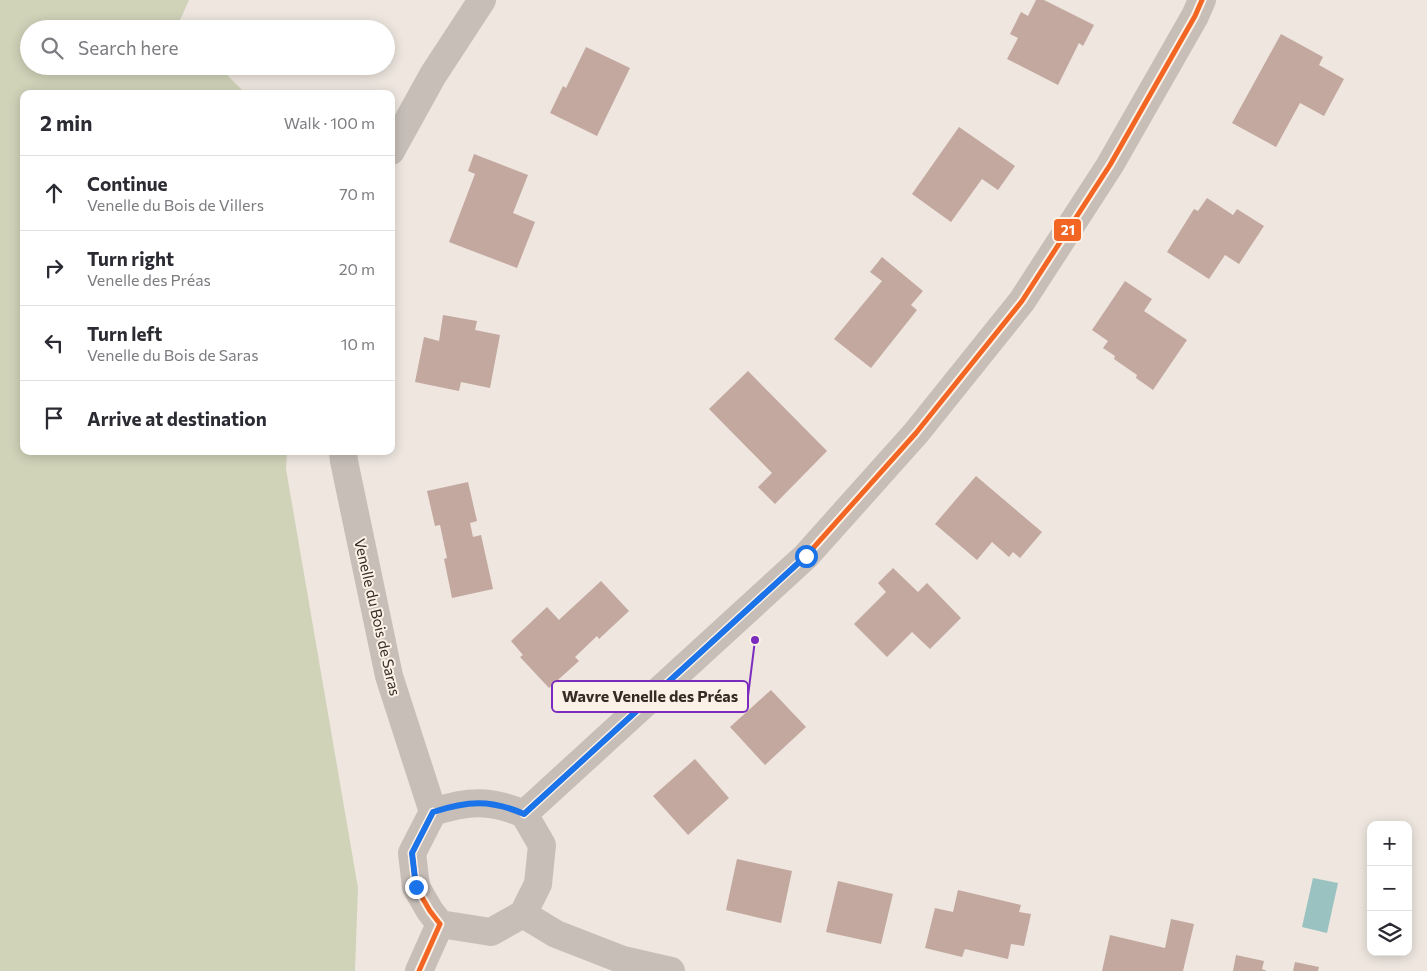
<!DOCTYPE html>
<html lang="en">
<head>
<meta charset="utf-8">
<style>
	:root { --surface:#fff; --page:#f7f7f7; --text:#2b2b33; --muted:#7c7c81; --line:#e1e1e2 }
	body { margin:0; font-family:Commissioner,sans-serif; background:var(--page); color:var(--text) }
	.controls { position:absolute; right:15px; bottom:15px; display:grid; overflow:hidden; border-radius:10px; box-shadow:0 2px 12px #0003 }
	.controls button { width:45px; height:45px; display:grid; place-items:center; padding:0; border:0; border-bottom:1px solid var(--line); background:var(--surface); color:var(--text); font:25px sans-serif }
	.stop { position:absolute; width:15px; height:15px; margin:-11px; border:4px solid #1a73e8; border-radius:50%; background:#fff }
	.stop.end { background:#1a73e8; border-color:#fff; box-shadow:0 1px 5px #0008 }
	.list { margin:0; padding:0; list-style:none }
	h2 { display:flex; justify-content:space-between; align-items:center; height:65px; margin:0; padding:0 20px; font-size:21px }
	h2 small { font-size:16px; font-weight:400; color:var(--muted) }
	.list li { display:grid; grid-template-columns:32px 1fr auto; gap:15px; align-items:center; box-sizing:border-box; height:75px; padding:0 20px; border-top:1px solid var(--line) }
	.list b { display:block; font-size:19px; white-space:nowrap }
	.list p { margin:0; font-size:16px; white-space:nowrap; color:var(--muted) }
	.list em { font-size:16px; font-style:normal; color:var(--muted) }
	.icon { flex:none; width:28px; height:28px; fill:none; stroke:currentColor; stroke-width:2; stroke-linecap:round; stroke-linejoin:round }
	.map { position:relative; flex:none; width:1427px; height:971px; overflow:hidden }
	.search { position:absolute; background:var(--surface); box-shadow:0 2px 12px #0003; left:20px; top:20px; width:375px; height:55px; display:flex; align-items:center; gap:12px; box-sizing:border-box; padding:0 18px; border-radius:28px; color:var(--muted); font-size:19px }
	.panel { position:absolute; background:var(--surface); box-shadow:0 2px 12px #0003; left:20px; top:90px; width:375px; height:365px; border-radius:10px }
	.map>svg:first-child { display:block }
	.green { fill:#d0d3b8 }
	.water { fill:#99c2c0 }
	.building { fill:#c3a89f }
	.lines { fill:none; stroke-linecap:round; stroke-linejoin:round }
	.street { stroke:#c7beb8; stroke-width:28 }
	.bus-1-casing { stroke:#fbf1e6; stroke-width:9 }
	.bus-1 { stroke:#f26522; stroke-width:5 }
	.route { stroke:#1a73e8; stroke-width:6 }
	.labels { text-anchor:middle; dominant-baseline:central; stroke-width:4; stroke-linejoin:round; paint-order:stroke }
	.street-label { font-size:15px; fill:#372b26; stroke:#fbf1e6 }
	.leader { fill:none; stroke:#7b2cbf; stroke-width:2 }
	.callout-dot { fill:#7b2cbf; stroke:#fbf1e6; stroke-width:2 }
	.callout { fill:#fbf1e6; stroke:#7b2cbf; stroke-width:2 }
	.callout-label { font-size:16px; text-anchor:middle; font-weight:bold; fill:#372b26 }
	.line-badge { stroke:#fbf1e6; stroke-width:2 }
	.badge-label { font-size:14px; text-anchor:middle; font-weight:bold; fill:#fff }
</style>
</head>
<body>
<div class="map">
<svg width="1427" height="971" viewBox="0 0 1427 971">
	<rect width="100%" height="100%" fill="#eee6df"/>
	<path class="green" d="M0 0H189L177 27 179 29H29V66H218L246 94H24V451H287L286 469 358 888 355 971H0Z"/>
	<path class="water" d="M1313 878 1338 883 1327 933 1302 927Z"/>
	<path class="building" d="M1036 0H1044L1094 25 1083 46 1079 43 1058 85 1007 59 1018 38 1010 34 1021 12 1028 16Z
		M1281 34 1323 57 1319 65 1344 79 1324 116 1300 103 1276 147 1232 123Z
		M586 47 630 68 597 136 550 113 563 86 566 88Z
		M959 127 1015 166 998 190 982 179 951 222 912 194Z
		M474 154 528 175 513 213 535 222 517 268 449 242 475 174 468 171Z
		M1207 198 1233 215 1237 209 1264 226 1239 264 1225 255 1209 279 1167 252 1194 209 1198 211Z
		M882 257 923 291 911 305 917 310 871 368 834 339 882 281 870 272Z
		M1125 281 1152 299 1144 311 1187 340 1153 390 1136 378 1137 375 1114 359 1115 356 1103 348 1108 341 1092 330Z
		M443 315 477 321 475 330 500 335 490 388 461 382 459 391 415 382 424 337 439 341Z
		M748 371 827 451 775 504 758 487 772 473 709 409Z
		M976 476 1042 532 1020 558 1013 552 1009 557 992 542 977 560 935 524Z
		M468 482 477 521 470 523 473 537 481 535 493 589 452 598 444 559 447 558 440 525 435 526 427 491Z
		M893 568 918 592 927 583 961 618 930 649 912 632 887 657 854 624 886 592 878 583Z
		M601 581 629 611 599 639 597 636 575 657 579 661 549 688 520 657 523 655 511 641 547 607 559 620 561 618Z
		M771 690 806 727 765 765 730 727Z
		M695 759 729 798 688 835 653 796Z
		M737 859 792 871 781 923 726 910Z
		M838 881 893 894 881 944 826 932Z
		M958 890 1021 905 1019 912 1031 914 1024 946 1011 944 1008 959 965 949 962 957 925 948 935 908 953 912Z
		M1171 919 1194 924 1183 971H1102L1110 935 1165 948Z
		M1236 955 1264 961 1262 969 1267 971H1233Z
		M1295 962 1319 967 1318 971H1293Z"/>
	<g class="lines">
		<path class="street" d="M391 151 433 75 482 0
			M343 451 344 461 389 676 433 812 412 853 416 887 430 911 440 924
			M433 812C467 801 490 799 524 814
			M524 814 806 556 916 433 1022 301 1110 165 1195 16 1202 0
			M523 914 556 934 623 960 671 971
			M440 924 491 932 523 914 538 884 542 845 524 814
			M419 971 440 924"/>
		<g class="bus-1-casing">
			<path id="bus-1" d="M433 812 412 853 416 887 430 911 440 924
				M524 814 806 556 916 433 1022 301 1110 165 1195 16 1202 0
				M419 971 440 924"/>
		</g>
		<use href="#bus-1" class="bus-1"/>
	</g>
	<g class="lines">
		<path class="route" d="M416 887 412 853 433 812C467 801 490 799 524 814L806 556"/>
	</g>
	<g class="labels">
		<g class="street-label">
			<text transform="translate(378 617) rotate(77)">Venelle du Bois de Saras</text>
		</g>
	</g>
	<path class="leader" d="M755 640L748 696"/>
	<circle class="callout-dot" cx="755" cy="640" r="5"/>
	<rect class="callout" x="552" y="681" width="196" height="31" rx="5"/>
	<g class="callout-label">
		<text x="650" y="702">Wavre Venelle des Préas</text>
	</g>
	<rect class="line-badge" x="1053" y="218" width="29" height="24" rx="5" fill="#f26522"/>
	<g class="badge-label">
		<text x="1068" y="235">21</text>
	</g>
</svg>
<div class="controls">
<button>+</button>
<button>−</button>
<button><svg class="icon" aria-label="layers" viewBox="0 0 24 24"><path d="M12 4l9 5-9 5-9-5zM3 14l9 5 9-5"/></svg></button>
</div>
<div class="stop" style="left:806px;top:556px"></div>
<div class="stop end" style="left:416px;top:887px"></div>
<div class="search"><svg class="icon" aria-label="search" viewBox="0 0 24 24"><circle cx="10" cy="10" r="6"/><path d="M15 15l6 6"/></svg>Search here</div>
<section class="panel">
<h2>2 min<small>Walk · 100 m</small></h2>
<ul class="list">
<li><svg class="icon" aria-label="ahead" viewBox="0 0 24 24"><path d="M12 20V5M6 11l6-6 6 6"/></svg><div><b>Continue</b><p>Venelle du Bois de Villers</p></div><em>70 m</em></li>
<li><svg class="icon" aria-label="right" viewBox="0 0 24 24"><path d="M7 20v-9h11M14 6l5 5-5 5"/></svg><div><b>Turn right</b><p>Venelle des Préas</p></div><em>20 m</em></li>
<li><svg class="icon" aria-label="left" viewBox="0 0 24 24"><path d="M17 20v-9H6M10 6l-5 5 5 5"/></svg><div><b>Turn left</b><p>Venelle du Bois de Saras</p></div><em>10 m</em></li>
<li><svg class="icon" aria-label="arrive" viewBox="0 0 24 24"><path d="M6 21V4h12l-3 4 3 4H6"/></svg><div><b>Arrive at destination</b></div></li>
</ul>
</section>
</div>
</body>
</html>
